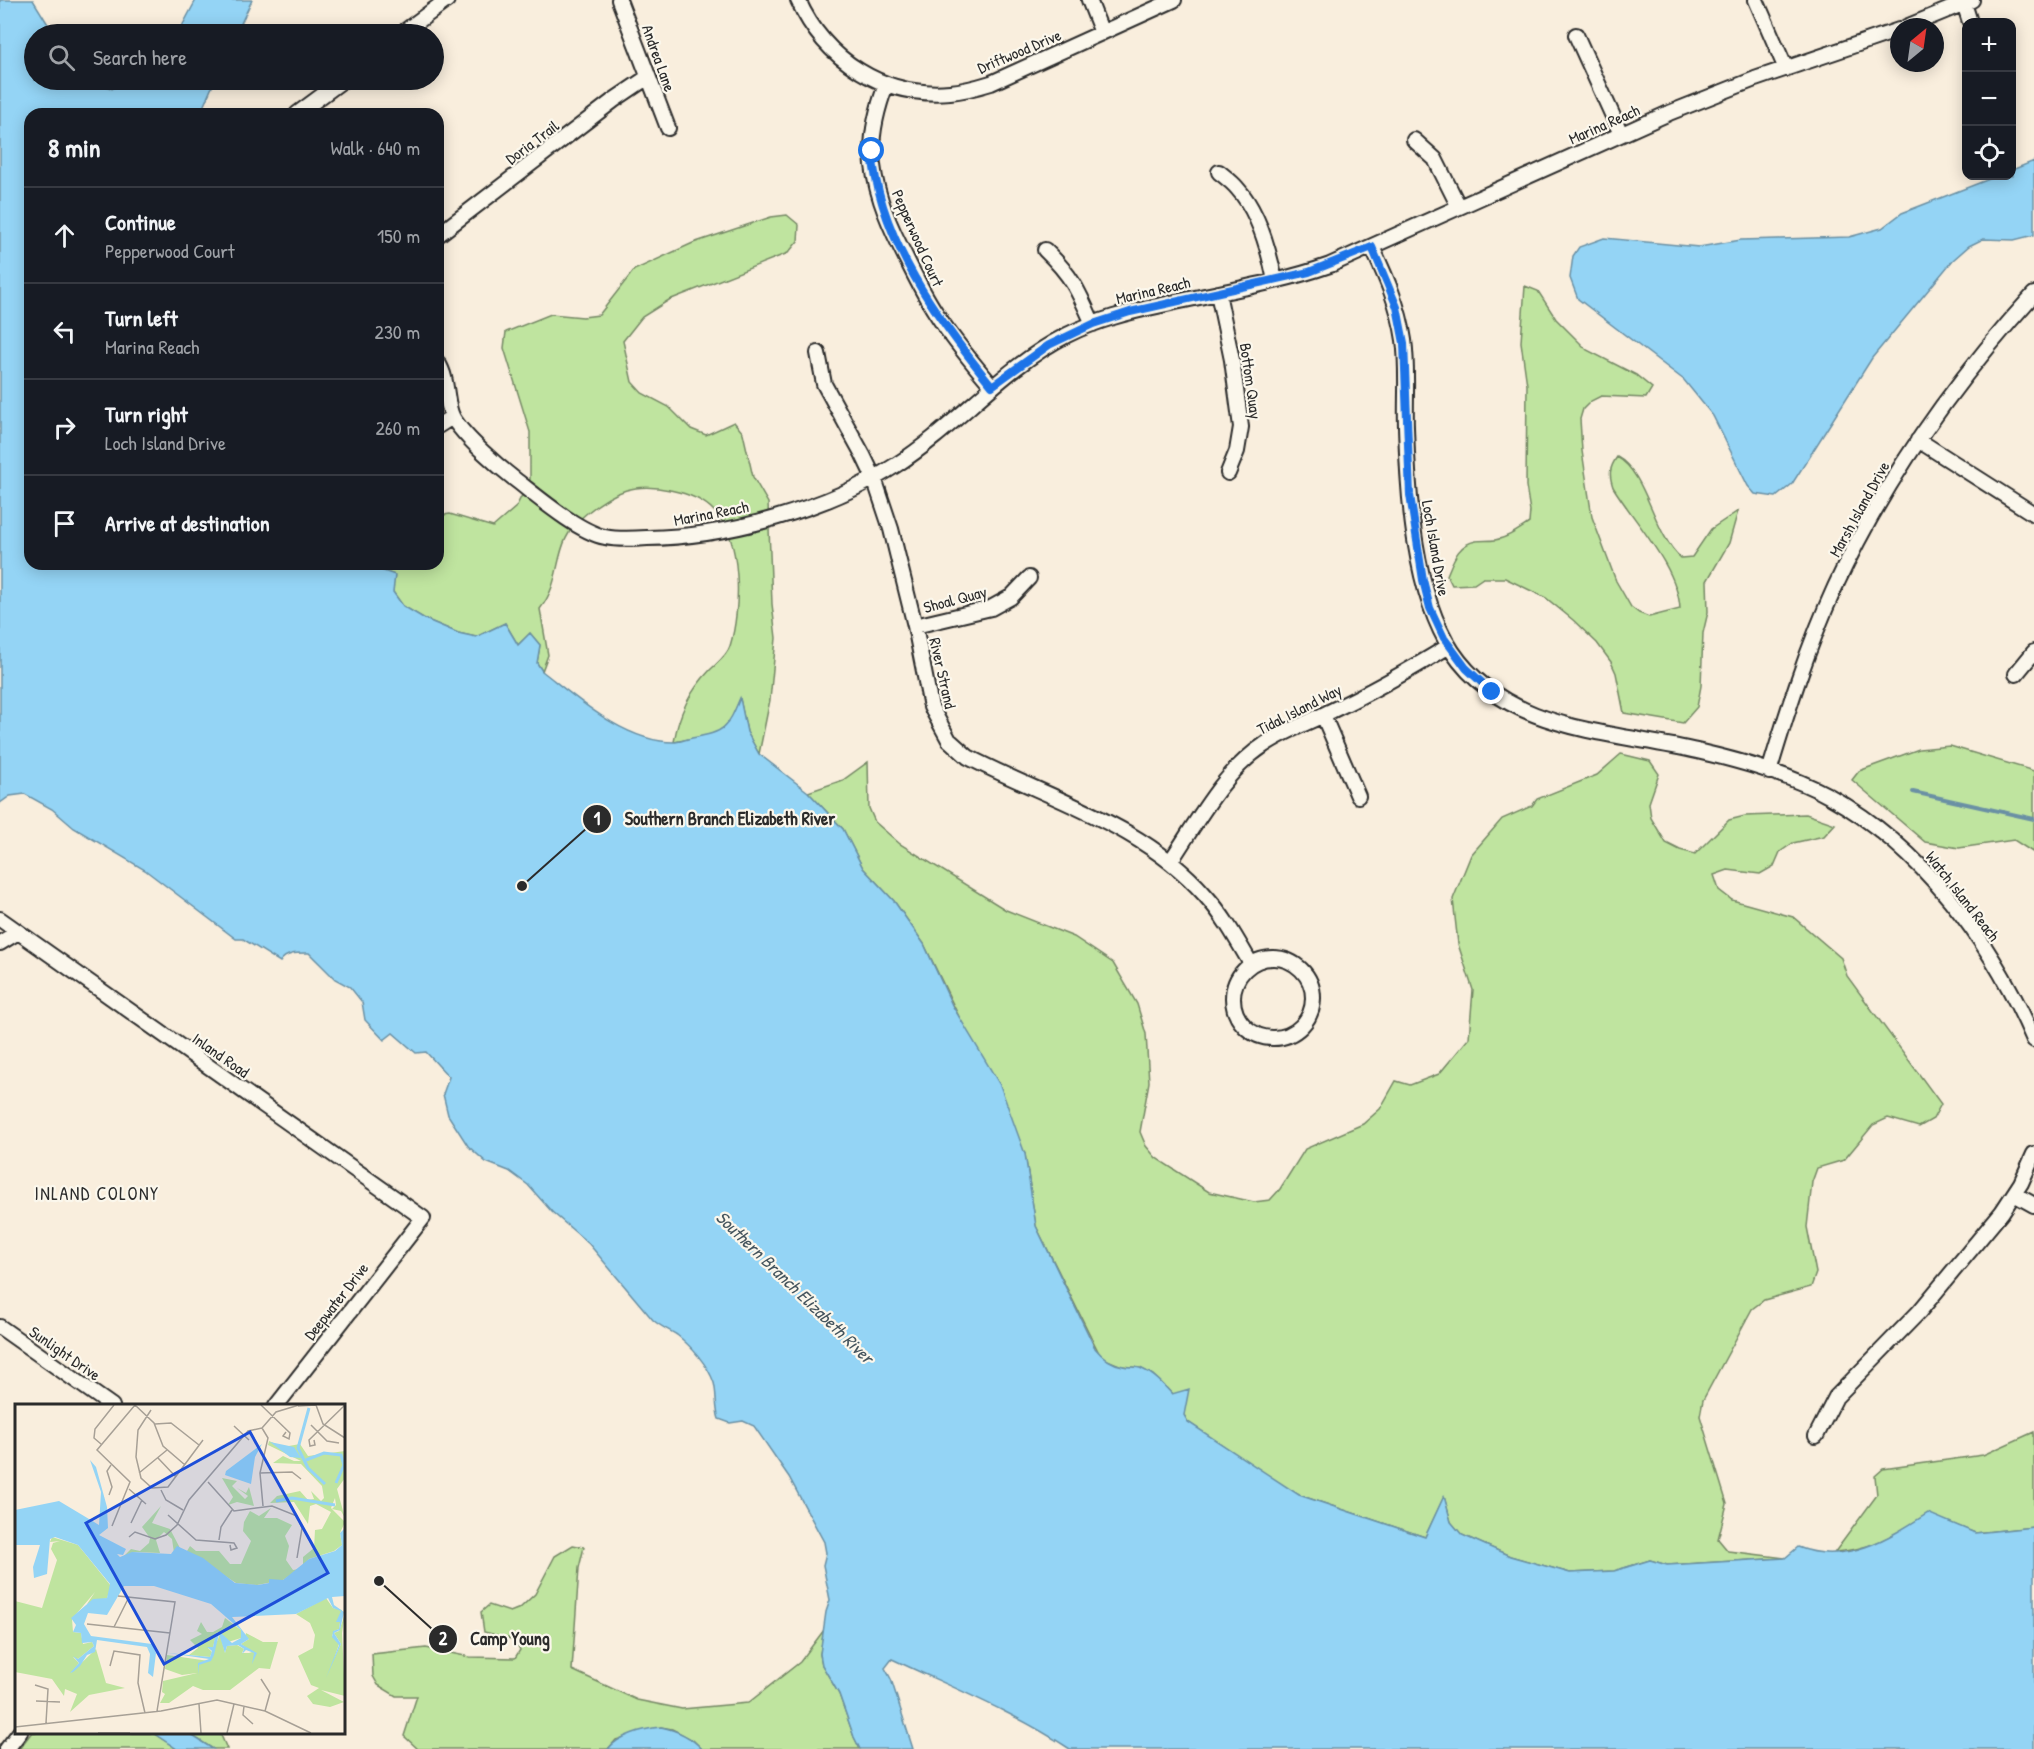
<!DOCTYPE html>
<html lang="en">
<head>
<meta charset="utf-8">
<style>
	:root { --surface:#171b24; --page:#242831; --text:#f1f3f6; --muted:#9ea1a6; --line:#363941 }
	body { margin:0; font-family:"Patrick Hand",sans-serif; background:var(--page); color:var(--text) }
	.controls { position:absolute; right:18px; top:18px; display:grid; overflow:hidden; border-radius:12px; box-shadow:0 3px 15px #0003 }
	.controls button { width:54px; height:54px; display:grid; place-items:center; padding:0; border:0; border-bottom:2px solid var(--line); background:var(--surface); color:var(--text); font:30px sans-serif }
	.compass { position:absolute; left:1890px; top:18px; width:54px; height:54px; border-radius:50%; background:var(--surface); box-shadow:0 3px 15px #0003; rotate:29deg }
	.stop { position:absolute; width:18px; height:18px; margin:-14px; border:4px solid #1a73e8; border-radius:50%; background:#fff }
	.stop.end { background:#1a73e8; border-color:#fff; box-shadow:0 2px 6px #0008 }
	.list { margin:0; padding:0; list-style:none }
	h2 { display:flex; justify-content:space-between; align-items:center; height:78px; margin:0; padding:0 24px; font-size:26px }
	h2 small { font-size:20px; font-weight:400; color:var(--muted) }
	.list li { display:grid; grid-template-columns:39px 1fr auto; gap:18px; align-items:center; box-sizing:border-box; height:96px; padding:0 24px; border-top:2px solid var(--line) }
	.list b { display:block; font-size:22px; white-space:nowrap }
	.list p { margin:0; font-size:20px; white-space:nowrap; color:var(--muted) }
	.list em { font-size:20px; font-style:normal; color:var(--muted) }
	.icon { flex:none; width:33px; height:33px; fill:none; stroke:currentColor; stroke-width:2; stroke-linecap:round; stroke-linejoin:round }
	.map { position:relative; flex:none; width:2034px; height:1749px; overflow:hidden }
	.search { position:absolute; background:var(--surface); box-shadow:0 3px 15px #0003; left:24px; top:24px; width:420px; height:66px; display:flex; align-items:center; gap:15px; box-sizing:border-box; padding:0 21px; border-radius:33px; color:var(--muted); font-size:22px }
	.panel { position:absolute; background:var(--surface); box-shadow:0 3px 15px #0003; left:24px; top:108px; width:420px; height:462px; border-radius:18px }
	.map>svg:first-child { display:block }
	.green { fill:#bfe49f; stroke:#758865; stroke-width:1.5 }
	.water { fill:#94d4f5; stroke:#6a90a4; stroke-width:1.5 }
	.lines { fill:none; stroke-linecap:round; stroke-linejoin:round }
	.stream { stroke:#6a90a4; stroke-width:4 }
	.minor-casing { stroke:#2b2b2b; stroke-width:18 }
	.minor { stroke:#fbf7ec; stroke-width:14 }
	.route { stroke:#1a73e8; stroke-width:8 }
	.labels { text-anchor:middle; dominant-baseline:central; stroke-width:4.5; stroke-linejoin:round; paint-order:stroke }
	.street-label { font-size:16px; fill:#2b2b2b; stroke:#fbf7ec }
	.neighbourhood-label { font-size:18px; letter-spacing:1.5px; fill:#2b2b2b; stroke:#fbf7ec }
	.water-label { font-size:18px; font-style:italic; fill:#45555e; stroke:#fbf7ec }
	.inset-river { fill:none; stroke:#94d4f5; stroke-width:3 }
	.inset-road { fill:none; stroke:#a7a096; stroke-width:1.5 }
	.view { fill:#1d4ed8; fill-opacity:0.15; stroke:#1d4ed8; stroke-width:3 }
	.inset-edge { fill:none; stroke:#2b2b2b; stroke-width:3 }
	.leader { fill:none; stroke:#2b2b2b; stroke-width:2 }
	.callout-dot { fill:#2b2b2b; stroke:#fbf7ec; stroke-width:2 }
	.mark-label { font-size:18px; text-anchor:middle; font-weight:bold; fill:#fff }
	.callout-label { font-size:18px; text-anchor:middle; font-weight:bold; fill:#2b2b2b; stroke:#fbf7ec; stroke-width:4.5; stroke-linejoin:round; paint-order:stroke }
</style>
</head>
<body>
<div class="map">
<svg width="2034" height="1749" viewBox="0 0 2034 1749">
	<rect width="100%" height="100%" fill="#f9eedd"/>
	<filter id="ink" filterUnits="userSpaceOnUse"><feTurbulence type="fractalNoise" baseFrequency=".0167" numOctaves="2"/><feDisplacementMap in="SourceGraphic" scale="12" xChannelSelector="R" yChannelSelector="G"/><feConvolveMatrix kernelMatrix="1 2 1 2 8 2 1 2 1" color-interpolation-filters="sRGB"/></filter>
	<g filter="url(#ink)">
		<path class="green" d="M787 215 799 225 798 241 788 253 669 300 642 317 623 341 632 382 642 393 669 407 691 429 706 435 734 422 743 433 753 477 768 503 772 604 776 638 770 700 759 754 747 732 740 699 730 722 716 734 674 742C679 713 690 691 710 670 717 663 727 656 730 646 741 611 743 538 714 511 703 499 685 493 670 490 635 482 614 491 587 513 549 543 566 575 540 609L548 655 542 671 537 663 540 645 530 633 518 645 505 623 476 637 458 633 425 619 403 606 393 592 394 575 364 564H438V516L450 514 493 527 516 507 530 479V432L504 348 506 332 551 314 583 317 599 315 634 270 693 243 771 217Z
			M1525 286 1538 291 1556 319 1587 350 1636 375 1652 388 1646 398 1601 396 1591 401 1583 409 1580 419 1582 451 1592 517 1616 581 1631 607 1639 613 1649 617 1680 609C1678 567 1635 523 1613 487 1609 475 1609 468 1617 457 1647 473 1653 534 1681 558L1692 557 1711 529 1738 511 1729 543 1707 581 1708 612 1703 633 1701 686 1697 707 1683 723 1624 713 1616 673 1611 662 1597 643 1573 620 1546 598 1505 578H1483L1474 584 1452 585 1447 575C1453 561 1458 544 1476 541 1482 540 1489 541 1495 540 1507 538 1518 530 1529 523L1530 511 1526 486 1527 385 1521 342Z
			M1950 746 2034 771V853L2014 840 1959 848 1925 842 1852 780 1859 771 1919 749Z
			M1621 754 1650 761 1659 774 1649 803 1651 818 1666 843 1680 850 1695 854 1729 820 1745 816 1806 814 1835 824 1824 836 1793 843 1780 852 1774 866 1760 874 1728 870 1714 875 1719 890 1732 900 1793 917 1841 958 1847 976 1941 1104 1933 1119 1919 1127 1888 1118 1873 1125 1844 1160 1817 1168 1812 1182 1807 1227 1816 1273 1811 1287 1764 1300 1752 1309 1703 1400 1700 1416 1727 1504 1718 1539 1728 1551 1785 1558 1667 1565 1650 1560 1614 1571 1570 1573 1510 1556 1462 1535 1451 1522 1444 1497 1425 1537 1299 1495 1291 1491 1188 1422 1172 1394 1153 1375 1140 1368 1122 1366 1107 1360 1100 1355 1036 1226 1025 1154 924 944 894 901 863 868 843 829 808 792 843 780 868 762 869 808 875 822 900 844 1006 910 1074 937 1113 963 1137 1004 1146 1034 1149 1082 1140 1132 1146 1146 1156 1158 1209 1192 1254 1202 1270 1200 1280 1189 1305 1149 1363 1124 1380 1109 1396 1081 1410 1085 1439 1074 1469 1038 1473 990 1458 944 1453 899 1471 855 1502 819 1532 806 1537 799 1597 775Z
			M2034 1432V1527L1975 1533 1928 1514C1895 1534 1875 1549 1835 1552L1877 1495 1875 1476 1883 1469 1983 1455Z
			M573 1545 584 1547 579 1568 572 1670 637 1700 682 1709 748 1703 800 1662 824 1630 820 1654 822 1665 839 1694 854 1737 860 1749H702L693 1740 672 1729 661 1727 616 1740 608 1749H418L404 1736 417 1696H396L378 1685 373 1676 372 1654 426 1648 470 1657 515 1658 520 1650 515 1640 484 1632 481 1612 489 1605 510 1612 520 1608 535 1594 555 1556Z
			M32 1732 153 1733 177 1749H19Z
			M188 1733H220L227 1749H213Z"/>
		<path class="water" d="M0 0H33L54 34H34V80H95L112 89 126 80H215L200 114H30V564H364L395 575 393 592 403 606 425 619 458 633 476 637 505 623 518 645 530 633 540 645 537 663 542 671C578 699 625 742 674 742 679 742 686 739 692 738 725 732 727 729 740 698L747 732 759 754 808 792 843 829 863 868 894 901 924 944 952 1005 1000 1085 1025 1154 1036 1226 1095 1348C1102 1357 1111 1364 1123 1366 1129 1368 1136 1366 1142 1369 1154 1374 1163 1384 1172 1394L1189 1389 1184 1415 1188 1422 1299 1495 1425 1537 1444 1496 1451 1522 1462 1535 1510 1556 1570 1573 1614 1571 1650 1560 1667 1565 1785 1558 1798 1547C1846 1566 1889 1538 1928 1513L1975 1533 2034 1527V1749H1070C1014 1712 951 1687 892 1659L885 1668 891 1679 913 1749H860L854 1737 839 1694 822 1665 820 1654 826 1612 830 1600 823 1565 826 1553 824 1542 789 1477 754 1426 743 1421 730 1423 719 1419C715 1407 717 1394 714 1383 708 1365 691 1346 677 1335 669 1330 661 1327 653 1320L589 1244 552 1212 528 1185 509 1171 486 1162 468 1146 448 1115 443 1094 449 1077 426 1052 416 1053 393 1033 384 1040 365 1020 362 1002 350 987 335 979 309 953C299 953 286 952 280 962L243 939H236L145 870 74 828 52 809 25 794 10 796 0 803Z
			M196 0H252L236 34H178Z
			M2034 161V235L2014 240 1983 239 1969 246 1953 260 1872 358 1792 484 1776 497 1755 494 1748 486 1713 416 1684 380 1578 299 1570 278 1573 256 1579 247 1604 238 1699 247 1741 240 1849 237 1882 228 1902 213 1997 176H2012V170Z
			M661 1727C676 1730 691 1737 702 1749H608C619 1735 643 1729 661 1727Z
			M153 1733H188L213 1749H177Z"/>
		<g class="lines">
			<path class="stream" d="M1913 792 2034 819"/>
			<g class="minor-casing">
				<path id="minor" d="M619 0 668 128
					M798 0C825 60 884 98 950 92 964 91 978 87 991 83L1174 0
					M1089 0 1102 33
					M1756 0 1786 69
					M1963 0 1970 22
					M1906 27 1972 0
					M401 34 447 0
					M1576 35 1621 134
					M886 85C878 106 872 128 872 152 873 186 886 218 901 248 912 270 922 292 936 313 952 339 972 362 992 386
					M297 114 343 80
					M1414 140 1435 159 1459 207
					M1219 172C1225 177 1232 182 1237 188 1259 212 1269 250 1275 281
					M438 235 614 100 648 77
					M1372 247C1386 277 1399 306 1404 340 1408 369 1405 398 1406 427 1408 496 1414 593 1452 651 1506 732 1612 731 1697 751 1741 761 1789 774 1829 796 1923 848 1992 942 2034 1040
					M1045 250C1072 276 1078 290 1093 324
					M1218 293 1232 360 1241 427 1237 451 1228 473
					M818 353 824 384 863 455 874 478 891 529 915 626 931 707 949 740 968 757C1049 799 1143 824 1205 895 1224 916 1237 940 1251 964
					M438 363C449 380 445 404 453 418 465 438 499 467 517 481 539 498 579 532 605 537 618 540 633 539 647 538 727 537 828 509 896 465 957 426 1002 368 1067 335 1097 320 1129 312 1162 305 1218 292 1276 284 1330 265L1669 113 1755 79 1899 30
					M438 426 452 417
					M1918 440 2034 514
					M915 626 991 608 1011 597 1029 578
					M2016 674 2034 652
					M1323 715 1358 796
					M1769 772C1788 709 1808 646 1835 587 1885 479 1954 382 2034 294
					M1170 862C1197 822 1223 772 1264 745 1284 731 1308 723 1329 712 1371 692 1410 670 1449 646
					M0 919 423 1218 276 1406
					M0 943 18 932
					M1233 998a40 40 0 1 1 80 0a40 40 0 1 1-80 0Z
					M2014 1194 2034 1205
					M0 1327 112 1406
					M1816 1436 1836 1397 1919 1312 2002 1212 2021 1183 2034 1154
					M7 1749 20 1732"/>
			</g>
			<use href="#minor" class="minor"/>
		</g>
	</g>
	<g class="lines" filter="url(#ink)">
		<path class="route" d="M872 151C879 239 938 320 992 386L1049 345 1093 324 1130 312 1309 272 1372 247 1397 307 1404 343 1410 495 1423 580 1430 608 1444 638 1466 668 1492 692"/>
	</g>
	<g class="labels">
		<g class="street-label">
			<text transform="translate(1019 51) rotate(-23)">Driftwood Drive</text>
			<text transform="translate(659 58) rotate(70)">Andrea Lane</text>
			<text transform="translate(1604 124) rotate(-24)">Marina Reach</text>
			<text transform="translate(532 142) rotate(-37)">Doria Trail</text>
			<text transform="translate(918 238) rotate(66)">Pepperwood Court</text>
			<text transform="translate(1153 290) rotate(-13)">Marina Reach</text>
			<text transform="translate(1251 381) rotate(82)">Bottom Quay</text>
			<text transform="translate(1859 509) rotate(-61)">Marsh Island Drive</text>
			<text transform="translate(711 513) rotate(-11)">Marina Reach</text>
			<text transform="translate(1436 548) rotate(80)">Loch Island Drive</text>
			<text transform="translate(955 599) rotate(-15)">Shoal Quay</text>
			<text transform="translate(943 673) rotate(77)">River Strand</text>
			<text transform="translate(1299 709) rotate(-27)">Tidal Island Way</text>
			<text transform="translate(1963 896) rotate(52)">Watch Island Reach</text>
			<text transform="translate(221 1055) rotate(35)">Inland Road</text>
			<text transform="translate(336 1301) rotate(-52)">Deepwater Drive</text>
			<text transform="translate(65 1353) rotate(35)">Sunlight Drive</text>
		</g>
		<g class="neighbourhood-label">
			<text x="97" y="1193">INLAND COLONY</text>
		</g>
		<g class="water-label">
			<text transform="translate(795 1287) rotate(44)">Southern Branch Elizabeth River</text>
		</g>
	</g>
	<g transform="translate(15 1404)">
		<rect width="330" height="330" fill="#f9eedd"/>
		<path d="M254 37 268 43 285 40 293 52 330 47V74L322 85 330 114 326 107 317 105 321 101 320 94 316 104 330 118 325 129 327 141 319 147 294 155 288 162V153L299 144 300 126 307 125 316 108 301 100 295 102 293 120 279 98 255 99 262 92 285 87 293 96 299 95 296 87 306 97 309 94 307 82 286 60 258 59 268 52 279 57H286L253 41ZM207 74 222 77 217 82 230 95 233 92 222 84 231 89 234 83 239 102 222 98 213 101 218 93ZM146 102 137 119 155 125 166 146 162 143 159 149 157 135 149 128 141 136 145 149 120 148 108 153 116 145 125 147 134 139 135 134 127 123ZM256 104 249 114H262L277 121 270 132 274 142 271 156 278 166 284 165 268 176 242 181 221 179 172 147 175 142 181 147H204L215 160H226L236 137 228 127 229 118 235 107 244 112ZM37 133 63 141 96 182 92 194 72 200 80 188 57 215 58 228 66 229 68 240 77 238 79 242 63 255 58 253 64 259 56 269 81 245 91 279 110 284 74 291 55 308 62 290 50 285 49 292 37 275 0 268V197L27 204 42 156 36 145 38 139 45 137 35 138ZM311 194 318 204 327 206 324 225 319 227 317 232 324 240 319 255 326 240 319 229 324 227 330 210 327 229 330 292 306 286 329 298 315 303 298 300 292 292 304 284 296 281 283 252 298 244 300 231 295 219 281 210ZM210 214 226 226V234L213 238 202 228 198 243 193 244 197 248 195 253 174 251 183 244 175 236 187 230 182 227 186 218 192 228H198L207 223ZM231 229 248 238H263L255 265 244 264 215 286H188L178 282 154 299H145L150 290 147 288 148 277 182 269 167 271 150 265 152 251 194 257 205 230 210 249 212 242 222 241 229 245 227 249H234L237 248 226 240 234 235 230 234Z" fill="#bfe49f"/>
		<path d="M255 38 279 43 286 54 275 53ZM247 40 240 53 236 80 210 71 211 67ZM75 56 81 63 92 103 93 124 84 131 111 145 108 151 102 150 105 153 117 148 156 150 162 142 188 154 220 179 243 181 254 179V175L268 176 294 155 320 147 327 141 325 129 330 124V192L317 193 319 201 329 208 325 226 319 229 326 240 311 274 324 241 317 233 318 227 324 225 325 218H321L326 207 318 204 313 194 281 210 217 213 234 235 226 240 242 249 237 260 239 249 231 246 227 250 229 245 223 241 212 242 210 249 204 230 199 251 196 257 184 261 183 271V259L194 255 153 249 195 253 197 247 192 243H198L201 229 207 230 217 239 226 234V226L196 200 139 182H109L92 211 73 209 69 220 76 232 137 240 141 249 138 273 133 269 135 250 132 243 82 236 80 248 72 251 65 262 58 268 55 269 64 259 58 252 63 255 79 242 77 238 67 239 66 229 58 228 61 221 56 214 78 195 92 194 95 180 63 141 40 133 35 135 32 170 19 174 18 163 25 141H0V106L44 97 84 121 86 88Z" fill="#94d4f5"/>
		<path class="inset-river" d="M294 4 283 44 293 64 310 80M291 56 309 49 326 51 329 61 321 79M261 97 277 94 320 101"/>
		<path class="inset-road" d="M120 1 139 19 148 42 170 61M246 1 275 29 274 35 268 32 271 28M301 1 308 20 330 34M283 2 301 1M136 6 123 26 121 53 126 74 137 84 153 83 188 36M140 20 156 19 184 41M296 21 312 37 324 39M219 22 234 36M247 24 253 34 245 69 248 102M247 24 261 8 284 1M299 36 300 41 295 42 294 36 330 1M86 40 79 34 80 25 99 1M143 54 161 73M124 69 152 46M245 69 277 68 286 75M193 78 219 107 257 102 282 112 287 124 282 154M114 85 131 100M146 86 151 96 168 106M94 91 97 83 92 67 96 61M153 111 181 136 219 139 222 144 216 146 215 141M116 119 127 96M97 122 115 78 82 46 120 1M114 133 120 128 140 135 151 131 162 121 174 96 233 27 247 24M204 136 206 123 217 106M103 192 160 198 142 307M72 220 155 229M99 223 114 193M95 262 99 247 125 251 123 279 130 309M246 275 255 289 250 307M20 281 33 285 31 319M21 297 45 298M184 300 186 329M229 302 228 311 238 320M0 323 146 307 202 296 250 307 296 329M83 329H115M212 329 219 300"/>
		<path class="view" d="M235 28 313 169 149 260 71 119Z"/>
		<rect width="330" height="330" class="inset-edge"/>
	</g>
	<path class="leader" d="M522 886L597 819M379 1581L443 1639"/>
	<g class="callout-dot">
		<circle cx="522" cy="886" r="6"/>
		<circle cx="379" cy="1581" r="6"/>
		<circle cx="597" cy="819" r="15"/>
		<circle cx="443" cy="1639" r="15"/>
	</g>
	<g class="mark-label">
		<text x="597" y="825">1</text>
		<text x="443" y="1645">2</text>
	</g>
	<g class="callout-label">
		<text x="730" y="825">Southern Branch Elizabeth River</text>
		<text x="510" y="1645">Camp Young</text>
	</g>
</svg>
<div class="controls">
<button>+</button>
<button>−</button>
<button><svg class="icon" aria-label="locate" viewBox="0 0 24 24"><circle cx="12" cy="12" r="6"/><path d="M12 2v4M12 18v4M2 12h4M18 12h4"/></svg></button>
</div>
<svg class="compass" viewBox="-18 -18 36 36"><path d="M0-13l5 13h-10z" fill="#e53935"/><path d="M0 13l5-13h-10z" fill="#9ea1a6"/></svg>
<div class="stop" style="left:872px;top:151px"></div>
<div class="stop end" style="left:1492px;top:692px"></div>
<div class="search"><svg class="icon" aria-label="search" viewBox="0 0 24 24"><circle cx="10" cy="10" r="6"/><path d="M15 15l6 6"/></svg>Search here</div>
<section class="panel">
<h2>8 min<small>Walk · 640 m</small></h2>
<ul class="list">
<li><svg class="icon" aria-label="ahead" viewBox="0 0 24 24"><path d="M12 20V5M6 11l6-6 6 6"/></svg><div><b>Continue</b><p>Pepperwood Court</p></div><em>150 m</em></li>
<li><svg class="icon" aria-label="left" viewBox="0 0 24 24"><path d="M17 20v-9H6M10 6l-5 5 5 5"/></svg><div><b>Turn left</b><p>Marina Reach</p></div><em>230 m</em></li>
<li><svg class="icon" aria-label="right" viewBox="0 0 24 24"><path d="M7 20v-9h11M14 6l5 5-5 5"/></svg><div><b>Turn right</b><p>Loch Island Drive</p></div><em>260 m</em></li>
<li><svg class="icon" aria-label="arrive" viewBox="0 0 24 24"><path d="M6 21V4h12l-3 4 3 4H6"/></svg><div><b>Arrive at destination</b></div></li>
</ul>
</section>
</div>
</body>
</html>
